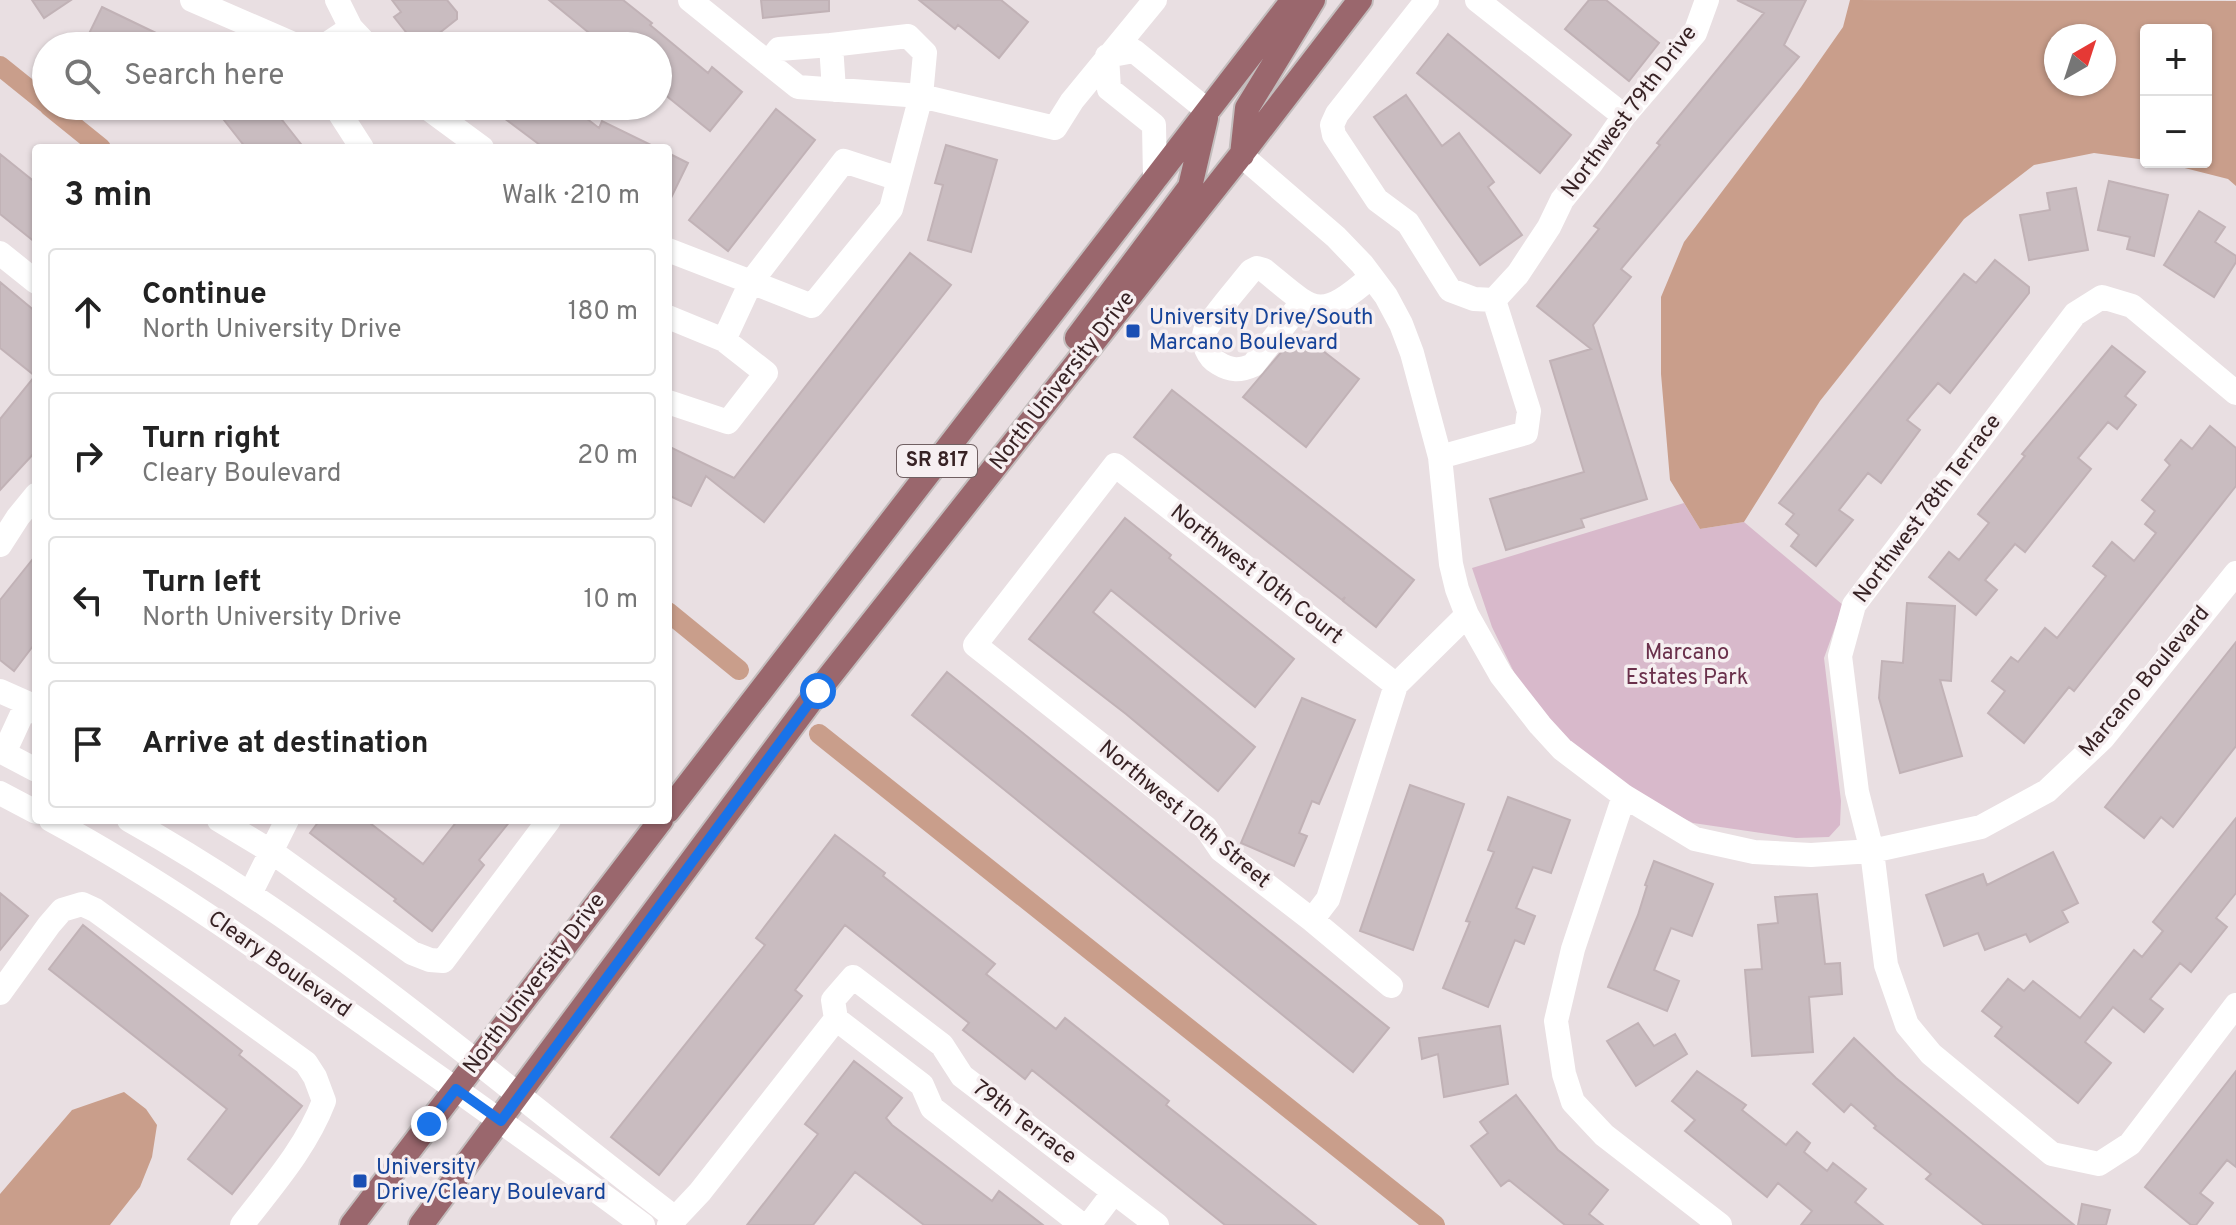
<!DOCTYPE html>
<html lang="en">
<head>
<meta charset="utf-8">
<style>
	:root { --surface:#fff; --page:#f6f6f6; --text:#222; --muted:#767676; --line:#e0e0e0 }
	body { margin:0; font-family:Overpass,sans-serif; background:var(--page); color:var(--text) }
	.controls { position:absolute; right:24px; top:24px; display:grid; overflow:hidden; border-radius:8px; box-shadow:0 2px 6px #0004 }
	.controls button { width:72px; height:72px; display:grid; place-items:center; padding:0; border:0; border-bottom:2px solid var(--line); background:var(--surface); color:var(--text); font:40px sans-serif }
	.compass { position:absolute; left:2044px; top:24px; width:72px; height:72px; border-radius:50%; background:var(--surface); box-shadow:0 2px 6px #0004; rotate:39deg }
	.stop { position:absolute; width:24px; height:24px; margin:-18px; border:6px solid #1a73e8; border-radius:50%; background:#fff }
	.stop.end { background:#1a73e8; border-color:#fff; box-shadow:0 2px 8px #0008 }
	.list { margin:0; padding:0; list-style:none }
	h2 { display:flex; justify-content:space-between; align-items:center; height:104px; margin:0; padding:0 32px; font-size:34px }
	h2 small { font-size:26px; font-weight:400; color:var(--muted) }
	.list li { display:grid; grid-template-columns:52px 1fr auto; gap:24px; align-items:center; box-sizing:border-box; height:128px; margin:0 16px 16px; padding:0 16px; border:2px solid var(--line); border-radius:8px }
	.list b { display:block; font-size:30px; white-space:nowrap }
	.list p { margin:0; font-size:26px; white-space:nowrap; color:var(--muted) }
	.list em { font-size:26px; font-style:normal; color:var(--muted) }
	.icon { flex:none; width:44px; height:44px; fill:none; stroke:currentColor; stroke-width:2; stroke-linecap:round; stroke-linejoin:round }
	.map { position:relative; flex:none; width:2236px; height:1225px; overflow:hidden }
	.search { position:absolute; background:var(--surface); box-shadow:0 2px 6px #0004; left:32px; top:32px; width:640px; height:88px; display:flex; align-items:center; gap:20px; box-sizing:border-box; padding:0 28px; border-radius:44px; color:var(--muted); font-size:30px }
	.panel { position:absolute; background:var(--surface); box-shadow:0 2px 6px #0004; left:32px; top:144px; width:640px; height:680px; border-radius:8px }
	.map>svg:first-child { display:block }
	.green { fill:#d8b9cb }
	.water { fill:#c99e8b; fill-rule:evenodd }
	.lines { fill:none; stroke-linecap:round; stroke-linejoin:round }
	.canal { stroke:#c99e8b; stroke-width:20 }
	.building { fill:#c9bcc0; stroke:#c1b2b6; stroke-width:2 }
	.major-casing { stroke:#c3bdbd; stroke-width:28 }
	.minor { stroke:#fff; stroke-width:24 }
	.major { stroke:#9a676d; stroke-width:24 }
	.route { stroke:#1a73e8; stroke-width:10 }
	.transit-dot { fill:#1a4fb4; stroke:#f6eff1; stroke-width:3 }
	.labels { text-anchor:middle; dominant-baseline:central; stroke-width:7; stroke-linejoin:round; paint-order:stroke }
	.shield { fill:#f6eff1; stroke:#706062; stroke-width:2 }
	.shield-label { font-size:20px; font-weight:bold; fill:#372224 }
	.street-label { font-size:22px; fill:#372224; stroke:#f6eff1 }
	.transit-label { font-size:22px; fill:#164399; stroke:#f6eff1; text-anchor:start }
	.park-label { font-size:22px; fill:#6a304b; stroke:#f6eff1 }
</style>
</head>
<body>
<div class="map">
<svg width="2236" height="1225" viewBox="0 0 2236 1225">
	<rect width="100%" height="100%" fill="#e9dfe2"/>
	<path class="green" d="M1684 503 1700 529 1744 522 1843 605 1824 658 1841 801 1840 825 1829 837 1796 838 1693 823 1610 782 1526 697 1492 627 1472 568Z"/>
	<path class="water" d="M1850 0 2236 1V186L2228 179 2161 162H2206V30H2146V160L2094 153 2034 165 1964 219 1820 401 1744 522 1700 529 1670 480 1661 374V297L1684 242 1801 87 1843 27ZM2104 36V84H2056V36Z
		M124 1092 146 1109 157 1125 152 1157 140 1187 110 1225H0V1194L72 1110Z"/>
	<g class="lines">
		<path class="canal" d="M0 66 46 103
			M49 106 101 148
			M668 612 739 670
			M819 734 1435 1225"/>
	</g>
	<path class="building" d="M32 0H71L44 18Z
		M392 0H447L457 12V19L423 46H417L394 17 401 12Z
		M549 0H623L652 23 650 25 708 73 712 67 742 92 710 131 658 89V46H605Z
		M761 0H829V11L763 18Z
		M919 0H1001L1028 22 999 58 958 25 955 29Z
		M1589 0H1606L1659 43 1629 81 1565 29Z
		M1737 0H1806L1784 45 1799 57 1621 269 1631 277 1593 325 1647 499 1581 519 1584 527 1506 550 1490 499 1584 472 1550 361 1591 349 1537 306 1599 229 1594 226 1660 145 1657 143 1764 13Z
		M102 7 183 46H83Z
		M1448 34 1571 135 1540 173 1417 73Z
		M1406 95 1442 146 1459 133 1494 182 1488 187 1522 235 1480 265 1374 117Z
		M213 106H271L304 148H246Z
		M488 106H570L599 128 602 121 657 148H544Z
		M776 109 815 140 728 251 689 220Z
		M946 145 997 160 971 252 928 240 943 185 935 183Z
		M668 153 688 163 668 204Z
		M0 154 36 183V243L0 214Z
		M2109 181 2168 195 2154 256 2127 249 2130 237 2098 230Z
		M2076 188 2088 250 2029 260 2020 215 2050 210 2047 193Z
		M2199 211 2225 227 2215 242 2236 256V262L2214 297 2164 265Z
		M910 253 951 285 764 522 706 476 691 506 668 495V446L734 478Z
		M1995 260 2029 287V293L1950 393 1938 383 1907 420 1920 430 1881 483 1868 473 1839 510 1853 520 1816 566 1791 546 1799 535 1786 524 1794 514 1779 503 1964 274 1976 283Z
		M0 282 36 312V451L0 490V419L35 376 0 348Z
		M1309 340 1359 379 1306 447 1243 397 1290 342 1301 351Z
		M2112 346 2145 372 2125 396 2136 405 2117 429 2108 422 2078 458 2091 469 2025 552 2015 544 1985 580 1997 590 1976 615 1929 577 1949 552 1959 560 1989 523 1978 514 2025 456 2022 454Z
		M1172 390 1414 580 1376 627 1343 601 1345 597 1342 600 1134 437Z
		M2210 426 2236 448V486L2074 691 2069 687 2024 743 1988 713 2005 691 1992 681 2011 657 2018 662 2045 628 2057 638 2106 576 2093 566 2112 542 2134 561 2156 533 2145 524 2155 511 2142 500 2170 465 2165 460 2181 440 2192 449Z
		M1125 518 1171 555 1169 558 1294 659 1255 707 1111 590 1093 612 1255 747 1218 791 1126 714 1029 639Z
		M36 555V642L14 671 0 660V600Z
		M1907 603 1955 606 1951 681 1940 680 1962 756 1900 773 1879 698 1882 661 1903 663Z
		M2236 642V746L2173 827 2161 817 2144 838 2105 807Z
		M947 672 1389 1028 1353 1072 912 715Z
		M1302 698 1355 720 1319 804 1312 801 1299 833 1307 836 1294 866 1241 843Z
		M1410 785 1464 804 1413 950 1360 931Z
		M1508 797 1570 820 1551 873 1533 867 1516 908 1535 916 1524 944 1515 940 1488 1007 1443 988 1470 922 1466 921 1494 852 1488 850Z
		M2236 818V893L2216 918 2227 927 2191 972 2180 963 2150 999 2163 1009 2144 1032 2113 1007 2085 1042 2111 1063 2078 1103 1995 1036 2002 1027 1982 1011 2008 979 2024 991 2033 981 2080 1018 2134 950 2142 957 2163 931 2153 922Z
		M320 820H366L423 864 458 820H511L479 860 484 865 432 931 394 901 396 899 310 833Z
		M835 835 885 873 883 876 995 964 986 974 1056 1029 1065 1018 1169 1101 1166 1105 1316 1225H1225L1032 1070 1025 1079 963 1030 969 1023 845 925 795 990 802 996 659 1175 611 1137 765 945 756 938Z
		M2053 852 2078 903 2062 911 2068 922 2030 942 2026 934 1985 950 1978 933 1944 946 1926 895 1983 874 1987 885Z
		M1654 861 1713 884 1692 936 1671 928 1654 970 1679 981 1667 1011 1608 987 1638 915 1647 886 1645 885Z
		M0 893 28 916 0 950Z
		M1817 894 1825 964 1840 963 1842 994 1809 997 1813 1052 1752 1056 1745 970 1762 969 1758 925 1778 923 1775 897Z
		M83 925 242 1051 239 1055 302 1106 232 1194 188 1159 227 1109 49 969Z
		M1638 1023 1654 1046 1675 1034 1687 1054 1636 1086 1607 1041Z
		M1500 1026 1508 1084 1444 1097 1438 1054 1422 1059 1419 1038Z
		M1854 1038 1896 1078 2074 1225H1984L1926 1179 1931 1174 1874 1128 1876 1126 1851 1104 1844 1112 1813 1084Z
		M854 1061 902 1098 886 1118 892 1125 992 1201 999 1191 1043 1225H924L855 1172 813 1225H747L818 1134 805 1124Z
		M1697 1071 1746 1105 1742 1110 1786 1145 1797 1132 1810 1143 1804 1152 1827 1171 1833 1163 1866 1189 1855 1202 1883 1225H1801L1812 1211 1778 1183 1767 1197 1685 1131 1695 1120 1672 1101Z
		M2236 1071V1167L2227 1160 2200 1193 2213 1203 2196 1225H2191L2145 1187Z
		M1516 1095 1558 1150 1608 1190 1589 1214 1603 1225H1565L1509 1180 1501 1186 1471 1146 1488 1133 1480 1122Z
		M2082 1204 2110 1210 2106 1225H2078Z"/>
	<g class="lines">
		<g class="major-casing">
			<path id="major" d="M1242 155 1247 108 1313 0
				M1077 338 1190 187 1206 118
				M668 811 1293 0
				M352 1225 661 820
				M421 1225 818 691 1241 155 1360 0"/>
		</g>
		<path class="minor" d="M192 0 298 46
			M337 0 351 28 368 46
			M690 0 798 87 921 96 1055 128 1072 101 1155 0
			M1427 0 1337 114 1332 125 1334 135 1377 200 1408 223 1450 290 1474 299 1494 300
			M1477 0 1624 116
			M324 46 351 28
			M768 63 779 49 831 45 834 90
			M335 106 362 148
			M425 106 482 148
			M1241 155 1336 237 1362 264 1386 296 1401 324 1412 353 1440 457 1451 564 1457 589 1467 615 1501 675 1540 725 1562 749 1624 796 1695 839 1754 852 1811 855 1872 851 1981 827 2047 791 2103 738 2236 573
			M1155 179 1154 125 1109 89 1107 56 1134 51 1208 111
			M668 250 751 282 844 161 899 179
			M0 253 36 282
			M1494 300 1518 274 1549 227 1562 200 1591 164 1624 116 1695 33 1707 0
			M1303 301 1253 365C1240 371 1231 371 1218 363 1208 358 1201 342 1205 331 1211 318 1240 285 1251 271L1257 268 1264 270C1314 311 1318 323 1371 277
			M668 317 724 340
			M2236 393 2132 306 2102 297 2075 314 1854 605 1840 656 1857 792 1872 851 1886 965 1907 1025 1931 1054 2052 1154 2099 1164 2130 1144 2236 1005
			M668 402 728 422 766 373 724 340 751 282 812 306 891 209 921 96 925 53 908 36 831 45
			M1440 457 1526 433 1529 411 1494 300
			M0 545 18 517 36 495
			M0 691 27 703 36 712
			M0 751 36 770
			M4 753 27 703
			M0 793 36 812
			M1624 796 1573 949 1556 1021 1564 1074 1573 1102 1604 1135 1720 1225
			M51 820C162 880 264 953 367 1026 459 1092 552 1157 643 1225
			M129 820C328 931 496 1081 675 1218
			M219 820 272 852 412 953 430 960 443 961 549 820
			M250 894 287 820
			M1312 920 1328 899 1396 685 1467 615
			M1391 986 1312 920 1221 850 1206 828 975 645 1115 465 1396 685
			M0 993 49 925 62 910 82 904 95 910 306 1063 315 1077 324 1101C306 1148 272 1186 242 1225
			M669 1225 700 1192 836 1019
			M1082 1225 932 1108 922 1085 836 1019 833 1000 853 977 942 1045 962 1076 1157 1225
			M1089 1225 1114 1192"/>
		<use href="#major" class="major"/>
	</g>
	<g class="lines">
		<path class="route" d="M429 1124 456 1089 501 1121 818 691"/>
	</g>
	<g class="transit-dot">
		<rect x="1125" y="323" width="16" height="16" rx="4"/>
		<rect x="352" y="1173" width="16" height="16" rx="4"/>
	</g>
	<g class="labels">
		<rect class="shield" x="897" y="445" width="80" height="32" rx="6"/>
		<g class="shield-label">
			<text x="937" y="461">SR 817</text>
		</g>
		<g class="street-label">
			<text transform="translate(1630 112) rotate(-53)">Northwest 79th Drive</text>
			<text transform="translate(1063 381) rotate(-52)">North University Drive</text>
			<text transform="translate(1928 509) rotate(-53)">Northwest 78th Terrace</text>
			<text transform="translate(1256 575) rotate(38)">Northwest 10th Court</text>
			<text transform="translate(2145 682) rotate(-50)">Marcano Boulevard</text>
			<text transform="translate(1184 815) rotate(40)">Northwest 10th Street</text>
			<text transform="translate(279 965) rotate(35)">Cleary Boulevard</text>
			<text transform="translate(535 984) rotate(-53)">North University Drive</text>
			<text transform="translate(1024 1123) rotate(37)">79th Terrace</text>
		</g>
		<g class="transit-label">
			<text x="1149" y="318">University Drive/South<tspan x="1149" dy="25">Marcano Boulevard</tspan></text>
			<text x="376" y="1168">University<tspan x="376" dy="25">Drive/Cleary Boulevard</tspan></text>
		</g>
		<g class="park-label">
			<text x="1687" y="653">Marcano<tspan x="1687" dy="25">Estates Park</tspan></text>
		</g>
	</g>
</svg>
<div class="controls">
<button>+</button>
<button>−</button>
</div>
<svg class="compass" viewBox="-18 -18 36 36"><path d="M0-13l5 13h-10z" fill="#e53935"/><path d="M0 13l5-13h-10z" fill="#767676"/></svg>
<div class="stop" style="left:818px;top:691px"></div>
<div class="stop end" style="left:429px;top:1124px"></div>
<div class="search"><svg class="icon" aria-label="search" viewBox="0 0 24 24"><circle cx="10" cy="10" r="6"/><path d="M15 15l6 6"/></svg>Search here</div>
<section class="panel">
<h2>3 min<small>Walk · 210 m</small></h2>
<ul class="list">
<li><svg class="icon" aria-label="ahead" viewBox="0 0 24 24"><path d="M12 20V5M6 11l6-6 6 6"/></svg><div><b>Continue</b><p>North University Drive</p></div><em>180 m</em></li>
<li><svg class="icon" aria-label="right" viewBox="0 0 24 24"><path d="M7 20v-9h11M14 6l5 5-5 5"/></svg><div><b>Turn right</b><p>Cleary Boulevard</p></div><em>20 m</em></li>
<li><svg class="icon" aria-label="left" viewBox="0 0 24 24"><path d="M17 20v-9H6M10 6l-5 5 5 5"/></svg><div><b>Turn left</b><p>North University Drive</p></div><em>10 m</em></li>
<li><svg class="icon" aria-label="arrive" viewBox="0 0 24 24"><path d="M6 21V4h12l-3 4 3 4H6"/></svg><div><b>Arrive at destination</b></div></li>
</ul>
</section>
</div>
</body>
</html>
